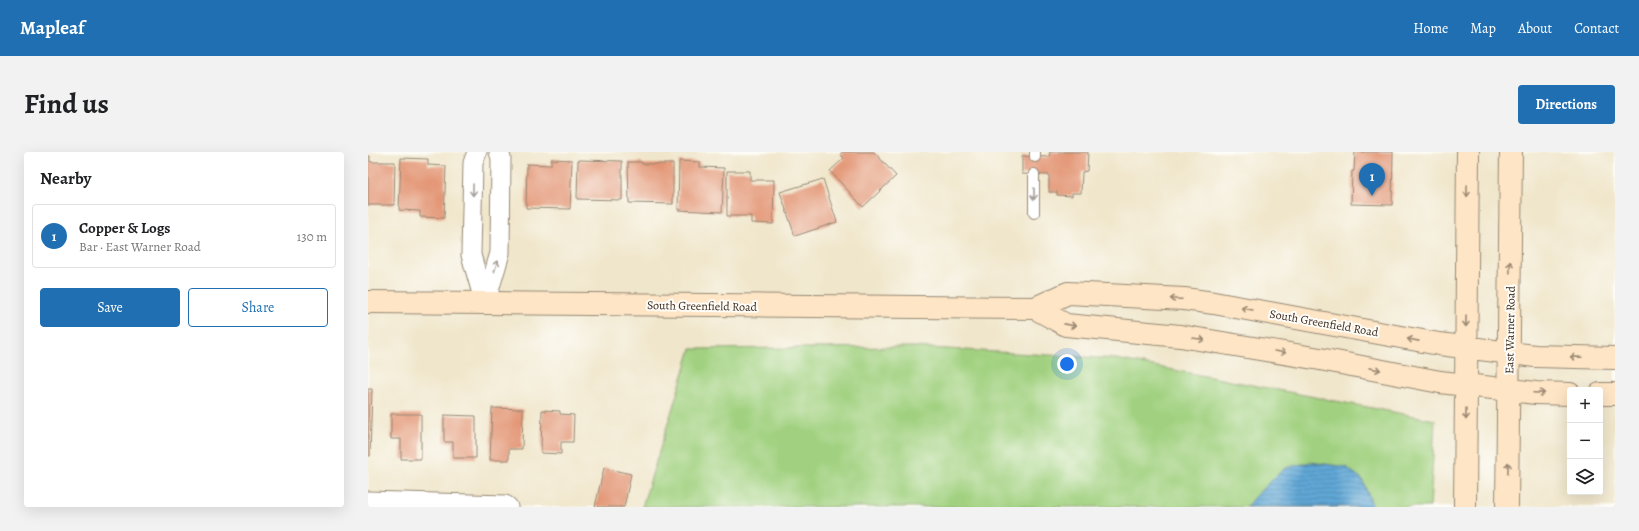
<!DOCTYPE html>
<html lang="en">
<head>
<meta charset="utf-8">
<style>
	:root { --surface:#fff; --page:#f2f2f2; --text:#202124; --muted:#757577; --line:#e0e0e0; --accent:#1f6fb2 }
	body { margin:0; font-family:Alegreya,serif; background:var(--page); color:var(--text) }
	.controls { position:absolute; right:12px; bottom:12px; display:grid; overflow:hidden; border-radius:4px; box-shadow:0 4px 16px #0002 }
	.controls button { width:36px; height:36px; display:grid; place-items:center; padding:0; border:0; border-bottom:1px solid var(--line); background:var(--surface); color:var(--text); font:20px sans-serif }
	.you { position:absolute; left:699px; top:212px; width:14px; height:14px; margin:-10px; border:3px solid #fff; border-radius:50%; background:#1a73e8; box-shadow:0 0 0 6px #1a73e833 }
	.badge { display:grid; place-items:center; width:26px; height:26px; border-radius:50%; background:var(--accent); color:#fff; font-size:13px; font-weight:700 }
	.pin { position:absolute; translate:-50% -33px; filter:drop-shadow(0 1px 2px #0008) }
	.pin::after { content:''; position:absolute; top:21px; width:14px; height:12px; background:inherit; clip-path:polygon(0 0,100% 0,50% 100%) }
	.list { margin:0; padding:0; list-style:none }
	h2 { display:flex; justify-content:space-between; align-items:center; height:52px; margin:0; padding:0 16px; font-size:17px }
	h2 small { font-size:13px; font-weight:400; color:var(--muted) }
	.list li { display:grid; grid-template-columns:26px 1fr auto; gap:12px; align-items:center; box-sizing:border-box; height:64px; margin:0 8px 8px; padding:0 8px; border:1px solid var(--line); border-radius:4px }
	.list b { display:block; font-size:15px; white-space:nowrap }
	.list p { margin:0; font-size:13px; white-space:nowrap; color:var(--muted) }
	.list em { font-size:13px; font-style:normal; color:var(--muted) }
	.actions { display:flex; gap:8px; padding:12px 16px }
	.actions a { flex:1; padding:9px 0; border:1px solid var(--accent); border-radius:4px; text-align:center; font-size:14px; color:var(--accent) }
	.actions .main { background:var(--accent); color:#fff }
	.icon { flex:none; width:22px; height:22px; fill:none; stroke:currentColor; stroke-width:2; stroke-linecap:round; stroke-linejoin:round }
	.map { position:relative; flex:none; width:1247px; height:355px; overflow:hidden; border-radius:4px }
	header { display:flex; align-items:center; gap:24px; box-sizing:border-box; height:56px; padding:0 20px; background:var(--accent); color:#fff }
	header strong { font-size:19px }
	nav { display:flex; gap:22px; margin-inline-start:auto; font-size:14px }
	.intro { display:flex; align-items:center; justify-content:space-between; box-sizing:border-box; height:96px; padding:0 24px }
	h1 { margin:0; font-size:28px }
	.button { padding:10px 18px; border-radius:4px; background:var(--accent); color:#fff; font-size:14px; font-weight:700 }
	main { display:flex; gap:24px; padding:0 24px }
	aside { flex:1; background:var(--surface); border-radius:4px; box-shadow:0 4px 16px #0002 }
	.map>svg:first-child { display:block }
	.grass { fill:#a1d180; stroke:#6e7e4f }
	.water { fill:url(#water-rules); stroke:#4e687a }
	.building { fill:#e39574 }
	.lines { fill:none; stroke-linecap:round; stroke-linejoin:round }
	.lane-casing { stroke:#968874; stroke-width:12 }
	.street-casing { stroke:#968874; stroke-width:21 }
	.secondary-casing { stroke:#968874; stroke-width:24 }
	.lane { stroke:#fff; stroke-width:10 }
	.street { stroke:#fff; stroke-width:19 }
	.secondary { stroke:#fde5c5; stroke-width:22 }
	.oneway { stroke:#a79f9a }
	.oneway2 { stroke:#9c8872 }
	.labels { text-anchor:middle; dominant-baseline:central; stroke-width:4; stroke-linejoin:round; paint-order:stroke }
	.street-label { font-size:12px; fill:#3b2a1e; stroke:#fdfcf7 }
</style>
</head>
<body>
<header>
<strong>Mapleaf</strong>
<nav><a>Home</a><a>Map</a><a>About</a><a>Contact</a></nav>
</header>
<div class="intro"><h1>Find us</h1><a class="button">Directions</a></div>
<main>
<aside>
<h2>Nearby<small></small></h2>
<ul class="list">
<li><span class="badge">1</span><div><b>Copper &amp; Logs</b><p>Bar · East Warner Road</p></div><em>130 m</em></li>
</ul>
<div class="actions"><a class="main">Save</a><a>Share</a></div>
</aside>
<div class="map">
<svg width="1247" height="355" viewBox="0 0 1247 355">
	<defs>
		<pattern id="water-rules" width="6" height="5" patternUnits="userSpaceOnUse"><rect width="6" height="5" fill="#60a7d7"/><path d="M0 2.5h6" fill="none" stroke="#5088ae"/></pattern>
	</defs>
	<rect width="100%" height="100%" fill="#fdfcf7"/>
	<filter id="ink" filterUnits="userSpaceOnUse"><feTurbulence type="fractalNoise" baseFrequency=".025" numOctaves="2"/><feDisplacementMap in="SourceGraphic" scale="8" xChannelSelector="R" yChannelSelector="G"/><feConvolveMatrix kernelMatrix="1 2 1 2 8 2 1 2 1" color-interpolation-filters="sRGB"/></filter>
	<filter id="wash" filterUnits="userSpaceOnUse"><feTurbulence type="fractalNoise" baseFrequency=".012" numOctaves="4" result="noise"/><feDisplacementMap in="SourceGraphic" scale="16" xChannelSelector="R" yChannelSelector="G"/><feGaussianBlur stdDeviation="0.9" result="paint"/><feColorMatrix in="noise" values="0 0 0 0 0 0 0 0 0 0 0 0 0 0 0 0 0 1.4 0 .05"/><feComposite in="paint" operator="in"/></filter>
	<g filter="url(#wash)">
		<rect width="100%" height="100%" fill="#f0e6cb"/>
		<path class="grass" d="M545 195 748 207 1067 268 1062 355H274L323 197Z"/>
		<path class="water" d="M943 310 978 315 994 327 1005 355H878L886 345 917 316Z"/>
		<g id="blocks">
			<path class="building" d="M475 0H506L528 24 495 55 462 19 476 6 472 2Z
				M682 0H720L719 19 714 20 713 41H704V44L689 43V40H681V23L654 22V4L681 5Z
				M987 0H1025L1024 53 983 52 984 19H986Z
				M0 4H2V10H27L26 53H0Z
				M33 6 60 7V13L78 14 76 66 52 65V59L31 58Z
				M183 7 204 8 202 57 158 56 159 12 183 13Z
				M210 8 254 9V48L209 47Z
				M311 9 332 10V15L356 16 354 60 310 58Z
				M260 10H274V12H305V52L261 51Z
				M359 19H382V28H406L405 72 383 71V64H359Z
				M455 27 469 70 427 84 412 40Z
				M0 237H4L2 304H0Z
				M124 256 155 257 154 297H141V308H122Z
				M174 258 192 259V262L206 263 205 290H193V302L173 301Z
				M23 262H53V307H33V287H23Z
				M76 263 108 264V306H85V290H76Z
				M236 316 263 322 256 355H227Z"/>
		</g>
	</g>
	<g filter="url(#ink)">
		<use href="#blocks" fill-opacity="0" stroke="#968874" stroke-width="1"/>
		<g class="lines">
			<g class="lane-casing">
				<path id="lane" d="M667 0V5
					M666 61V22"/>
			</g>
			<g class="street-casing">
				<path id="street" d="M109 0 105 11 103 103 117 152
					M117 152 132 101 133 6 131 0
					M0 349 137 353 140 355"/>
			</g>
			<g class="secondary-casing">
				<path id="secondary" d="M0 150 667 156 700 141 816 147 846 151 1071 192 1167 204 1247 206
					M667 156 698 173 812 184 952 207 1072 230 1168 241 1202 242
					M1232 242H1247
					M1097 355 1100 0
					M1139 355 1143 0"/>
			</g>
			<use href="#lane" class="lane"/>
			<use href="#street" class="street"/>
			<use href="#secondary" class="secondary"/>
		</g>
		<defs><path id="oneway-shaft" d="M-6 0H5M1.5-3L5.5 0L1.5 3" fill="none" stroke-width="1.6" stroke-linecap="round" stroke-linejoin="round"/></defs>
		<g class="oneway">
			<use href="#oneway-shaft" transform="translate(105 38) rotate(91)"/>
			<use href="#oneway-shaft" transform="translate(666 42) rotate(90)"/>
			<use href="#oneway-shaft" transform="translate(128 114) rotate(-73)"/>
		</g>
		<g class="oneway2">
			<use href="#oneway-shaft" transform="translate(1099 39) rotate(91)"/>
			<use href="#oneway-shaft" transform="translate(1142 115) rotate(-89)"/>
			<use href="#oneway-shaft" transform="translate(808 147) rotate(-177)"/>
			<use href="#oneway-shaft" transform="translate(879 157) rotate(-170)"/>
			<use href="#oneway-shaft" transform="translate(1098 169) rotate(91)"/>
			<use href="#oneway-shaft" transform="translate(702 173) rotate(11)"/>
			<use href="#oneway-shaft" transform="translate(831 187) rotate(9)"/>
			<use href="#oneway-shaft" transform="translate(1045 188) rotate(-169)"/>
			<use href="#oneway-shaft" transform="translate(912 200) rotate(9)"/>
			<use href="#oneway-shaft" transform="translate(1208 205) rotate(-178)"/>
			<use href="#oneway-shaft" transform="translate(1007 217) rotate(11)"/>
			<use href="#oneway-shaft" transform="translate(1171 241) rotate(2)"/>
			<use href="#oneway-shaft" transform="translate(1098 262) rotate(90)"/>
			<use href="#oneway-shaft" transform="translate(1140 316) rotate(-89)"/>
		</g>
	</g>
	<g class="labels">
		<g class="street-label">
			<text transform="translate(334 154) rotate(1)">South Greenfield Road</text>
			<text transform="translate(956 171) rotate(10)">South Greenfield Road</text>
			<text transform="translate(1142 178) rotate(-89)">East Warner Road</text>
		</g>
	</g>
</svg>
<div class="controls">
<button>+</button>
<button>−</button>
<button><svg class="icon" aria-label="layers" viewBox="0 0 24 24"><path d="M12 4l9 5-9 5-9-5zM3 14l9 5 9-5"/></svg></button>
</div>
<div class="you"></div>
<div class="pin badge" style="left:1004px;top:44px">1</div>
</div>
</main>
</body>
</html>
